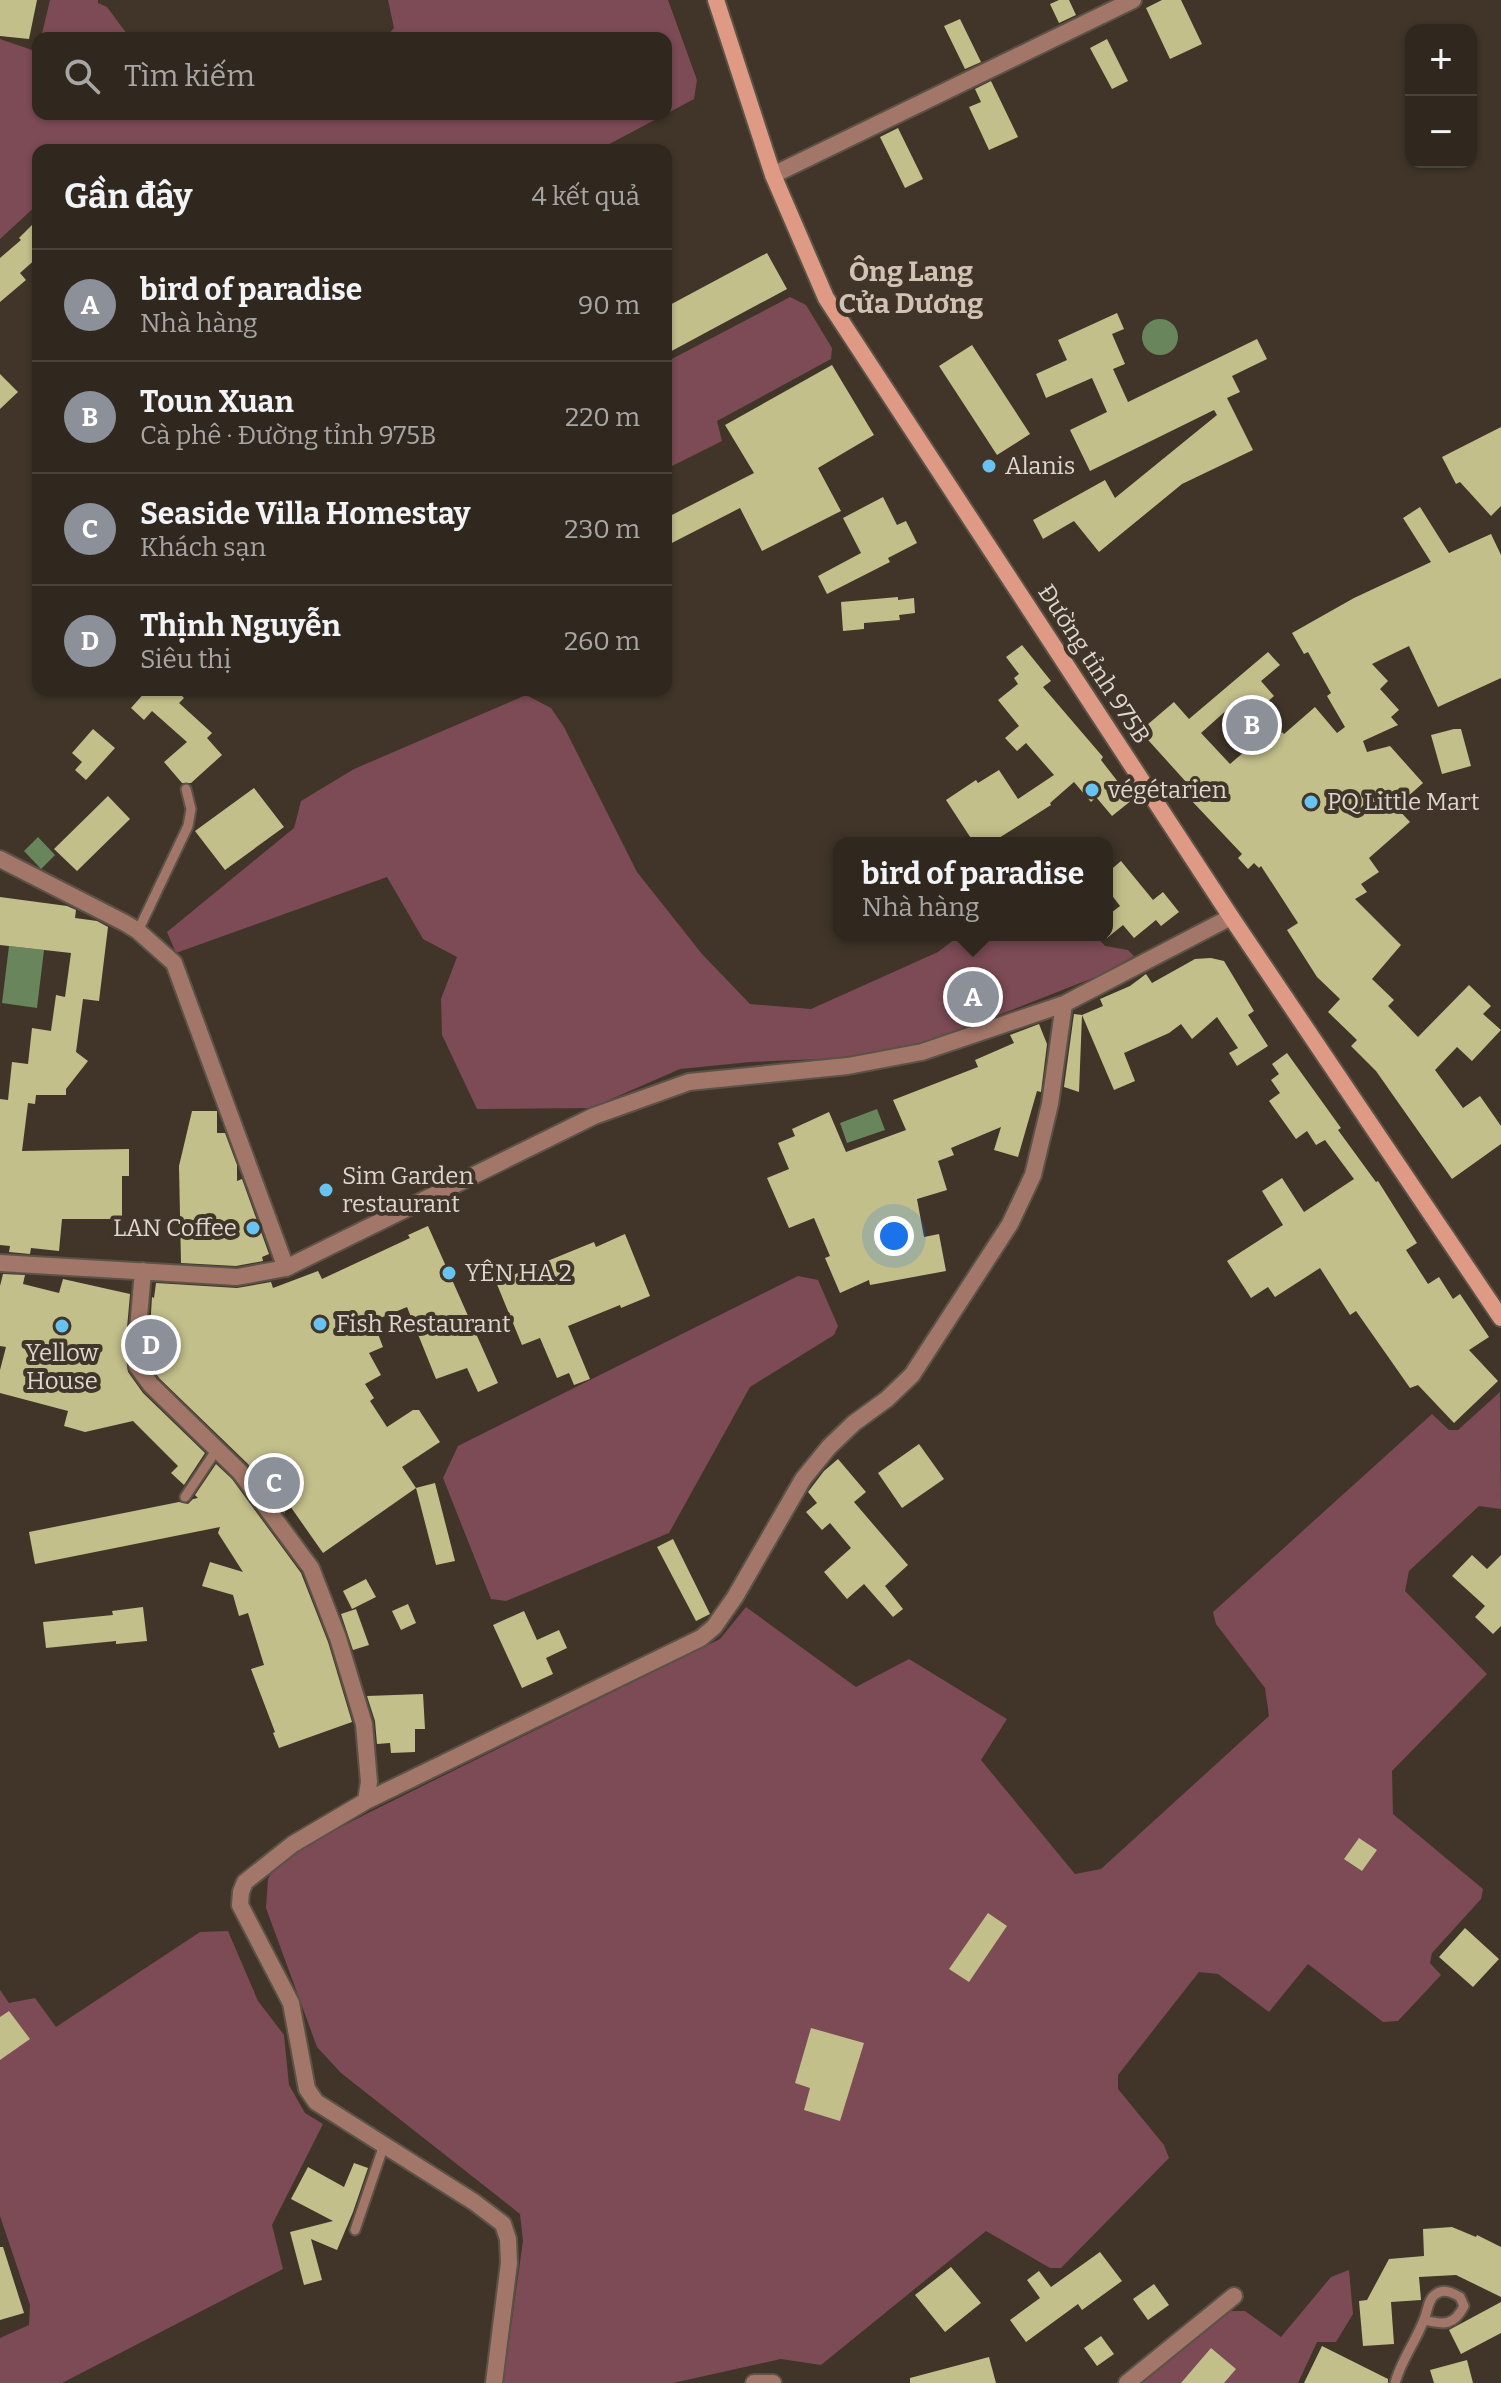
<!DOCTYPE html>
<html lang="vi">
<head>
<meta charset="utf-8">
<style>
	:root { --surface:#30281e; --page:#383027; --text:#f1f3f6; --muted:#a8a6a4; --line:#4b443c; --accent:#8c9099 }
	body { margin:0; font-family:Bitter,serif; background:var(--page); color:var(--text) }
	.controls { position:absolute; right:24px; top:24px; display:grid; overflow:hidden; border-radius:16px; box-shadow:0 2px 6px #0004 }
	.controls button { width:72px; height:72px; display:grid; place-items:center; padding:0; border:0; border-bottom:2px solid var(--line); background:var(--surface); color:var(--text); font:40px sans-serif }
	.you { position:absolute; left:894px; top:1236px; width:28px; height:28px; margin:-20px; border:6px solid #fff; border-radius:50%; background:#1a73e8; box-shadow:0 0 0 12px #1a73e833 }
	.badge { display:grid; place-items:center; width:52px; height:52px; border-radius:50%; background:var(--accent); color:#fff; font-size:26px; font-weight:700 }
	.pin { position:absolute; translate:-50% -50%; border:4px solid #fff; box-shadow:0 2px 8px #0006 }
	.popup { position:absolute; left:833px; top:837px; width:280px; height:104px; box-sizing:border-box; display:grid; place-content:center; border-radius:16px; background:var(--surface); filter:drop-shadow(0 2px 6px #0005); font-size:26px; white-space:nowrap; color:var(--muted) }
	.popup b { font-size:30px; color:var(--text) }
	.popup::after { content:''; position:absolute; left:50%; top:100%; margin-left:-16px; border:16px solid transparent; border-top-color:var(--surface) }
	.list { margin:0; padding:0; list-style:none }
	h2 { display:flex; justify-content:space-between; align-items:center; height:104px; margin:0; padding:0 32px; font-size:34px }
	h2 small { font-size:26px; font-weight:400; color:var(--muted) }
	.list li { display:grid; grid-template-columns:52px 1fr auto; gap:24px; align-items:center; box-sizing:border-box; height:112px; padding:0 32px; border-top:2px solid var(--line) }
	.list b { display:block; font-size:30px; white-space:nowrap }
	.list p { margin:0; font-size:26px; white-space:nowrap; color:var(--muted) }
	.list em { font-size:26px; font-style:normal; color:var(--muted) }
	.icon { flex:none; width:44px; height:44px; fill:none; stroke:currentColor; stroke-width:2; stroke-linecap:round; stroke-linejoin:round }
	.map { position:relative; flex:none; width:1501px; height:2383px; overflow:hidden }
	.search { position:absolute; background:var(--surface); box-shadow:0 2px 6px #0004; left:32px; top:32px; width:640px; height:88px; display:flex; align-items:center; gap:20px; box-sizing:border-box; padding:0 28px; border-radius:16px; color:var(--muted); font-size:30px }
	.panel { position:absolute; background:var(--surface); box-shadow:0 2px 6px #0004; left:32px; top:144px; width:640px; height:552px; border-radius:16px }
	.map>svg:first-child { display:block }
	.green { fill:#7c4b55 }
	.water { fill:#69855c }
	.building { fill:#c3bf8b }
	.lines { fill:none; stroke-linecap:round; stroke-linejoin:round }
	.lane-casing { stroke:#5c5246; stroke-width:13 }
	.street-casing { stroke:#5c5246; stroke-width:20 }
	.secondary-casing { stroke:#5c5246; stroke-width:20 }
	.lane { stroke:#a27769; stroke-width:9 }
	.street { stroke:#a27769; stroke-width:16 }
	.secondary { stroke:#de9a84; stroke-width:16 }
	.poi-dot { fill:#69c3f1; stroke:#403528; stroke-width:3 }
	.labels { text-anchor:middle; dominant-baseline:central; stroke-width:8; stroke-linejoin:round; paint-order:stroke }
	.poi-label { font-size:24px; fill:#ded7cf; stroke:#403528; text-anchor:start }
	.street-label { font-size:24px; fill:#ded7cf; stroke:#403528 }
	.quarter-label { font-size:28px; font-weight:bold; fill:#d0c3b3; stroke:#403528 }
</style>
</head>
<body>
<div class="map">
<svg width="1501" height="2383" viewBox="0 0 1501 2383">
	<rect width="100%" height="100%" fill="#403528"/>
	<path class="green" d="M50 0H98V3L107 7 130 38H41Z
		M388 0H668L697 80 694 99 666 114V38H385L394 28Z
		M0 39 38 52V114H666L598 150H38V204L0 239Z
		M790 297 806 305 832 348 831 359 717 421 722 441 666 469V362Z
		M526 695 551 708 564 727 637 872 702 954 750 1004 811 1009 938 952 960 935H1095L1105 946 1128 950 1134 956 1103 974 991 1018 912 1046 843 1058 750 1062 680 1069 591 1108 477 1109 442 1035 441 999 457 957 423 939 387 877 176 953 167 932 294 828 301 801 354 769Z
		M798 1276 818 1280 838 1326 834 1335 750 1387 669 1533 506 1601 491 1599 443 1478 458 1446Z
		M1500 1392 1501 1509 1479 1506 1409 1571 1405 1591 1487 1674 1392 1771 1393 1814 1483 1889 1481 1899 1432 1953 1430 1963 1441 1975 1398 2021 1383 2022 1308 1964 1269 2012 1218 1974 1199 1972 1118 2075V2089L1164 2145 1169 2158 1061 2268H1050L986 2231 821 2365 781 2359 673 2383H503L523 2241 520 2214 341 2073 317 2047 266 1908 268 1879 277 1864 293 1852 366 1814 720 1639 746 1607 856 1687 909 1659 1007 1719 981 1760 1075 1874 1101 1869 1269 1716 1265 1688 1216 1624 1213 1612 1432 1414 1449 1430H1458Z
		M228 1931 258 2001 284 2035 289 2085 305 2113 323 2124 272 2225 283 2269 62 2383H0V2338L29 2325 30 2305 0 2216V1990L9 2003 35 1998 56 2027 200 1932Z
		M1349 2270 1353 2314 1336 2342H1317L1298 2383H1141L1229 2311H1245L1281 2337 1331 2277Z"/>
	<path class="water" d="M1142 337a18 18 0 1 1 36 0a18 18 0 1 1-36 0Z
		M38 837 55 855 41 869 24 851Z
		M9 946 44 950 37 1008 2 1003Z
		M877 1109 885 1130 847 1143 840 1123Z"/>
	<path class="building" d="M0 0H37L29 39 0 36Z
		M1059 0H1069L1076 15 1059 23 1050 4Z
		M1162 0H1181L1202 44 1170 59 1146 8Z
		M960 19 981 62 965 69 944 26Z
		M1107 39 1128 81 1112 89 1090 48Z
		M991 81 1018 137 989 150 969 107 981 102 975 89Z
		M898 128 923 179 905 188 880 137Z
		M38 219V257L20 273 26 280 0 302V258L21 240 19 238Z
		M767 253 787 289 666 354V307Z
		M1117 313 1124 329 1112 334 1125 364 1113 369 1128 402 1257 339 1267 359 1232 376 1240 392 1227 398 1253 450 1182 484 1099 552 1074 521 1043 539 1033 520 1105 480 1115 498 1217 415 1214 410 1090 471 1070 430 1107 412 1092 378 1046 398 1036 374 1067 360 1058 340Z
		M972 345 1030 434 997 455 939 366Z
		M832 365 874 435 818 468 841 511 762 551 740 508 666 546V518L754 473 725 425Z
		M0 374 18 392 0 409Z
		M1501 427V506L1491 516 1460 482 1456 484 1442 457Z
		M883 497 897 525 906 521 917 543 888 558 890 562 827 594 818 576 861 553 843 518Z
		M1420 507 1449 553 1491 534 1501 555V678L1438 707 1409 646 1372 664 1388 681 1380 689 1399 710 1391 717 1398 725 1363 741 1367 752 1390 746 1423 783 1396 807 1410 822 1369 858 1379 872 1361 884 1367 892 1355 899 1401 945 1372 979 1394 1000 1388 1006 1418 1037 1469 985 1491 1006 1483 1014 1501 1030 1472 1061 1457 1047 1435 1070 1463 1108 1480 1096 1501 1126V1144L1452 1179 1376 1071 1351 1046 1357 1040 1328 1012 1340 999 1317 977 1287 930 1298 923 1261 866 1259 868 1254 863 1248 869 1238 858 1242 854 1190 799 1196 793 1140 731 1174 702 1189 719 1268 652 1280 665 1261 681 1274 696 1243 723 1229 708 1201 733 1230 764 1258 740 1265 747 1282 732 1284 734 1315 707 1337 733 1345 727 1327 696 1331 693 1308 652 1304 654 1292 633 1354 598 1431 562 1403 518Z
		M898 597V600L914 598 915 613 899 615 900 620 864 623V629L843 631 841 602Z
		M1022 645 1051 681 1043 687 1103 757 1101 760 1132 800 1112 816 1096 797 1091 802 1074 782 1050 803 1051 805 991 843H974L946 800 976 780 978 783 999 770 1018 799 1054 775 1026 743 1017 751 1005 738 1019 726 998 700 1018 684 1014 678 1019 674 1006 657Z
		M147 690H176L184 698 179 703 212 733 207 738 222 755 191 783H182L164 762 187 742 152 711 144 720 131 708Z
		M93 729 115 748 86 780 75 770 82 762 72 753Z
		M1454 729H1461L1471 766 1442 774 1431 735Z
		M254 788 284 827 225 870 195 831Z
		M108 796 130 819 77 871 54 849Z
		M1121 861 1153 900 1163 892 1179 912 1161 926 1156 920 1134 938 1123 925 1107 938V916L1120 906 1107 889V873Z
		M0 897 67 906 76 910 75 918 97 921 108 927 99 1001 83 999 76 1052 88 1061 66 1089V1095H36L35 1104 28 1103 22 1151 129 1149V1176H122V1219H62L59 1251 31 1248 30 1254 9 1252 10 1246 0 1245V1099L8 1100 12 1062 28 1064 32 1028 51 1031 56 995 65 997 71 953 0 945Z
		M1211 958 1224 961 1254 1011 1248 1015 1268 1046 1237 1066 1229 1053 1238 1048 1217 1017 1192 1039 1181 1024 1169 1033 1124 1053 1135 1081 1114 1090 1082 1015 1103 1006 1100 999 1130 986 1146 974 1152 983 1195 959Z
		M1074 1014 1082 1015 1079 1092 1064 1087Z
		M1039 1024 1047 1044 1041 1092 1037 1091 1018 1157 994 1150 1001 1127 951 1148 954 1155 938 1161 947 1190 917 1199 924 1237 939 1234 946 1271 870 1285 869 1280 840 1293 825 1258 830 1256 814 1218 789 1228 767 1178 789 1169 778 1143 795 1136 792 1129 829 1112 846 1152 906 1130 893 1100 978 1067 975 1060 1014 1043 1010 1035Z
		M1287 1053 1341 1128 1338 1130 1376 1182 1378 1181 1417 1243 1406 1250 1428 1284 1439 1277 1453 1299 1460 1294 1489 1337 1469 1350 1498 1381 1454 1423 1418 1385 1410 1388 1356 1311 1350 1315 1320 1268 1275 1297 1268 1287 1251 1298 1227 1261 1283 1225 1262 1191 1282 1178 1304 1212 1354 1179 1325 1140 1316 1145 1307 1131 1296 1139 1269 1101 1280 1093 1271 1080 1279 1074 1272 1064Z
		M192 1111H217V1133H225L237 1165V1181L242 1179 269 1254 262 1257 263 1261 236 1266 181 1263 179 1166Z
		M428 1226 498 1383 478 1392 467 1368 436 1379 407 1307 373 1321 383 1347 369 1353 381 1375 365 1384 374 1398 370 1401 387 1427 413 1410H419L440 1442 402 1467 416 1488 435 1483 455 1561 436 1565 416 1488 323 1553 276 1486 285 1514 248 1464 159 1378 148 1362 152 1297 154 1298 156 1283 237 1288 271 1282 273 1288 318 1271 322 1279 410 1238 408 1235Z
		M625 1234 650 1296 621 1308 620 1305 568 1326 590 1379 574 1385 569 1373 557 1378 540 1338 522 1345 496 1282 594 1242 596 1247Z
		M3 1274 25 1275 23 1284 59 1293 63 1279 130 1294 125 1351 128 1372 143 1393 205 1453 184 1485 171 1473 178 1466 133 1421 85 1432 64 1426 68 1411 0 1393V1370L6 1347 0 1346V1286Z
		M919 1444 944 1479 902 1508 878 1473Z
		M838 1459 866 1492 854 1502 908 1565 885 1586 903 1609 893 1617 864 1584 847 1599 824 1572 851 1548 830 1523 822 1530 806 1512 817 1503 808 1492 824 1471Z
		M216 1464 232 1479 301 1573 328 1642 352 1722 279 1748 273 1733 275 1732 251 1669 264 1665 248 1613 239 1616 233 1595 202 1586 210 1562 243 1572 218 1533 220 1527 35 1564 29 1532 179 1502 188 1504 193 1499 198 1498 195 1495Z
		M673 1539 710 1614 696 1621 657 1547Z
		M1472 1555 1487 1569 1501 1555V1626L1493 1634 1475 1617 1485 1606 1452 1576Z
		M366 1579 376 1597 352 1609 343 1591Z
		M408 1604 416 1623 401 1630 392 1611Z
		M143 1607 147 1641 116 1644V1641L46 1648 43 1622 113 1615 112 1611Z
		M356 1609 369 1645 353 1650 341 1614Z
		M524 1611 537 1640 559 1630 567 1648 546 1658 553 1674 522 1688 493 1625Z
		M423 1694 425 1729H415V1752L391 1753 390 1743 377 1744 375 1721 367 1696Z
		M1359 1838 1377 1850 1362 1871 1344 1859Z
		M988 1913 1007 1926 969 1982 949 1969Z
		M1465 1928 1499 1959 1473 1987 1439 1957Z
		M9 2011 30 2039 0 2060V2017Z
		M811 2028 864 2043 840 2121 804 2110 810 2088 795 2083Z
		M354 2163 368 2168 353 2212 337 2250 311 2239 322 2280 304 2285 290 2232 333 2221 291 2199 308 2167 344 2187Z
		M1452 2227 1476 2237 1477 2235 1501 2247V2297L1456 2275 1419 2277 1421 2300 1391 2302 1394 2344 1363 2346 1359 2301 1367 2300 1389 2259 1424 2256 1423 2229Z
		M0 2247H3L24 2313 0 2320Z
		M1100 2252 1122 2281 1082 2310 1078 2304 1026 2342 1010 2320 1040 2298 1027 2280 1039 2271 1051 2287Z
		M951 2267 981 2303 945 2332 915 2295Z
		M1154 2284 1169 2305 1148 2320 1133 2299Z
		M1501 2302V2333L1461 2354 1449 2330Z
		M1101 2336 1114 2354 1097 2366 1084 2348Z
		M1322 2346 1388 2379V2383H1304Z
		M1211 2348 1236 2369 1224 2383H1181Z
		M989 2357 996 2383H910V2378Z
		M1467 2360 1473 2383H1434L1430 2370Z"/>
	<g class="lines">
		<g class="lane-casing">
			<path id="lane" d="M138 931 188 826 191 809 186 789
				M185 1497 217 1449
				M355 2230 384 2145
				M1395 2383C1401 2360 1417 2340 1425 2317 1428 2309 1428 2299 1436 2294 1444 2288 1453 2293 1460 2297L1464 2306C1454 2326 1444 2325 1424 2320"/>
		</g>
		<g class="street-casing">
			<path id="street" d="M773 175 1133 0
				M0 859 125 923 138 931 174 963 286 1268
				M0 1263 237 1277 286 1268 594 1116 689 1082 848 1066 922 1052 1064 1004 1231 917
				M143 1271 136 1352 137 1366 151 1385 240 1472 311 1568 338 1638 364 1724 369 1782 366 1801
				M494 2383 509 2263 508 2239 503 2224 474 2202 316 2102 307 2089 291 2003 240 1905 241 1892 245 1882 293 1844 366 1801 701 1638 714 1627 735 1597 803 1479 829 1447 854 1423 887 1399 912 1375 1010 1224 1033 1175 1050 1104 1064 1004
				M754 2383H773
				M1127 2383 1234 2296"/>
		</g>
		<g class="secondary-casing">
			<path id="secondary" d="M716 0 773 175 826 298 1231 917 1501 1318"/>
		</g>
		<use href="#lane" class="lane"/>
		<use href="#street" class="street"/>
		<use href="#secondary" class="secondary"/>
	</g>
	<g class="poi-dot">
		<circle cx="989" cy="466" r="8"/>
		<circle cx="1092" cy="790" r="8"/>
		<circle cx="1311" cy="802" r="8"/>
		<circle cx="326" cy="1190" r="8"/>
		<circle cx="253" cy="1228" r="8"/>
		<circle cx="449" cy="1273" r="8"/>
		<circle cx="320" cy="1324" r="8"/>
		<circle cx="62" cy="1326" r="8"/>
	</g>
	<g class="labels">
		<g class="poi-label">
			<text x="1005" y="466">Alanis</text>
			<text x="1108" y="790">végétarien</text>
			<text x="1327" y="802">PQ Little Mart</text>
			<text x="342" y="1176">Sim Garden<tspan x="342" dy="28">restaurant</tspan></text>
			<text x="237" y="1228" text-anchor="end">LAN Coffee</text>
			<text x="465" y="1273">YÊN HA 2</text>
			<text x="336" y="1324">Fish Restaurant</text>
			<text x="62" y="1353" text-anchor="middle">Yellow<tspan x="62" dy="28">House</tspan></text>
		</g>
		<g class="street-label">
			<text transform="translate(1094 664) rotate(57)">Đường tỉnh 975B</text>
		</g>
		<g class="quarter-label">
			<text x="911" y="271">Ông Lang<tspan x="911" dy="32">Cửa Dương</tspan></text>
		</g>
	</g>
</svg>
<div class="controls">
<button>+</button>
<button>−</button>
</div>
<div class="you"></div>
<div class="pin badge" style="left:973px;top:997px">A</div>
<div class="popup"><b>bird of paradise</b>Nhà hàng</div>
<div class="pin badge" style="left:1252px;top:725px">B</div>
<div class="pin badge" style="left:274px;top:1483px">C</div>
<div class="pin badge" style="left:151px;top:1345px">D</div>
<div class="search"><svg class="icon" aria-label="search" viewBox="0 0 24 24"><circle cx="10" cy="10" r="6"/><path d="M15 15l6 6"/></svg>Tìm kiếm</div>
<section class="panel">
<h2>Gần đây<small>4 kết quả</small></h2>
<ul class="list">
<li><span class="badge">A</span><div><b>bird of paradise</b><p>Nhà hàng</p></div><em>90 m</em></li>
<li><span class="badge">B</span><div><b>Toun Xuan</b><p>Cà phê · Đường tỉnh 975B</p></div><em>220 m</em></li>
<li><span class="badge">C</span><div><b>Seaside Villa Homestay</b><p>Khách sạn</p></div><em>230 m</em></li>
<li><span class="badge">D</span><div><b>Thịnh Nguyễn</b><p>Siêu thị</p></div><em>260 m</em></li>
</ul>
</section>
</div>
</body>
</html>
